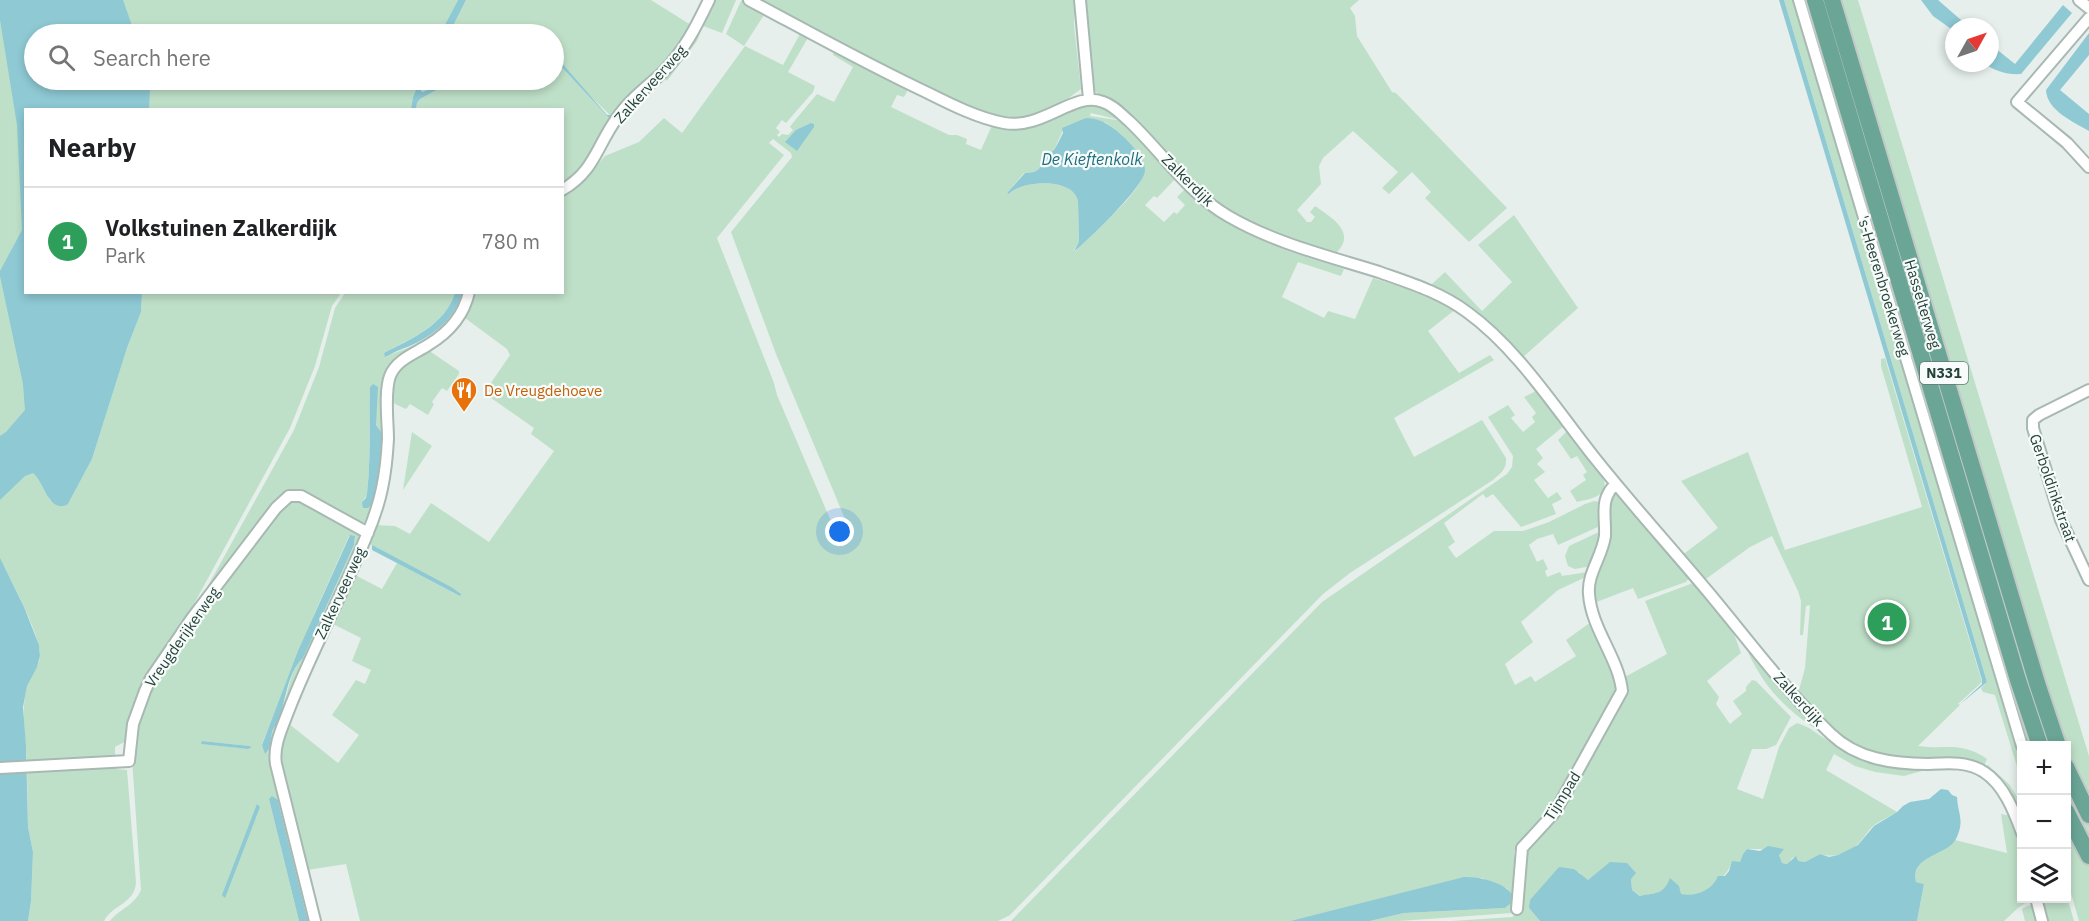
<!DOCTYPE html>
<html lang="en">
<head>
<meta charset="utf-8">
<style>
	:root { --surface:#fff; --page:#f2f2f2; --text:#202124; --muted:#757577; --line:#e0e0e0; --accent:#7f4e3f }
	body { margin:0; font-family:"IBM Plex Sans",sans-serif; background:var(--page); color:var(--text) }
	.controls { position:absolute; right:18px; bottom:18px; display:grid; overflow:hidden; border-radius:0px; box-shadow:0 3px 9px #0003 }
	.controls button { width:54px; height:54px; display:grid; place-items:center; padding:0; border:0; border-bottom:2px solid var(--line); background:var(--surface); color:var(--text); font:30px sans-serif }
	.compass { position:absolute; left:1945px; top:18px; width:54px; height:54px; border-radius:50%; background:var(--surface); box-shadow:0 3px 9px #0003; rotate:50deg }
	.you { position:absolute; left:840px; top:532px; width:21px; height:21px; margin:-15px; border:4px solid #fff; border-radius:50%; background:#1a73e8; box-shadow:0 0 0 9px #1a73e833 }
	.badge { display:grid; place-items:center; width:39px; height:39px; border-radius:50%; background:var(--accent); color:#fff; font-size:20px; font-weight:700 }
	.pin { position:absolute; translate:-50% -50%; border:3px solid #fff; box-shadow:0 2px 6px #0006 }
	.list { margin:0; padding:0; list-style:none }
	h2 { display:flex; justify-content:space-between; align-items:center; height:78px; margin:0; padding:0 24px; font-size:26px }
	h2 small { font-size:20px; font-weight:400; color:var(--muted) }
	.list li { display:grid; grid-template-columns:39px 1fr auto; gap:18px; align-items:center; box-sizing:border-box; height:108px; padding:0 24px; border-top:2px solid var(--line) }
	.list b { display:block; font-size:22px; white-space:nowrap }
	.list p { margin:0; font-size:20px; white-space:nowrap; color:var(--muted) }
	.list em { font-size:20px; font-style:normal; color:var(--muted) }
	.icon { flex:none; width:33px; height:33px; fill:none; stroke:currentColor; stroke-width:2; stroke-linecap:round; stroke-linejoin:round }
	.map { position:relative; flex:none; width:2089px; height:921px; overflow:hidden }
	.search { position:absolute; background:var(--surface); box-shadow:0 3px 9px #0003; left:24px; top:24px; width:540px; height:66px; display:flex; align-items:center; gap:15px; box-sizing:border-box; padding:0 21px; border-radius:33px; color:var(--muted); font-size:22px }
	.panel { position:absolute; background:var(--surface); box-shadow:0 3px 9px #0003; left:24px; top:108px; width:540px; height:186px; border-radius:0px }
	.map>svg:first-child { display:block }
	.green { fill:#bfe0c8; fill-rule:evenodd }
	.water { fill:#8ec9d4 }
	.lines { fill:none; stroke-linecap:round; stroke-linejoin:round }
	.minor-casing { stroke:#a8b8b2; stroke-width:14 }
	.primary-casing { stroke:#c2cac8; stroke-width:20 }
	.minor { stroke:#fff; stroke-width:10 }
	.primary { stroke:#6aa596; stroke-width:16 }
	.labels { text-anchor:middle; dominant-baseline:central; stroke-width:4.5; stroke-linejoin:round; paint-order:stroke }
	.shield { fill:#f7fbf9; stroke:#637a73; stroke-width:1.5 }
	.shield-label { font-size:14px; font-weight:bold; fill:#24423a }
	.street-label { font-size:15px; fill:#24423a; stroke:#f7fbf9 }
	.food-label { font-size:15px; fill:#c56008; stroke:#f7fbf9; text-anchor:start }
	.water-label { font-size:16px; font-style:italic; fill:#1c6f80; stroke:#f7fbf9 }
</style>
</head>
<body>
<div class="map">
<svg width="2089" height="921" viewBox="0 0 2089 921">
	<rect width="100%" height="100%" fill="#e6efeb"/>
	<path class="green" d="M0 0H458L440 34H34V80H420L413 97 411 109 26 110V292L36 474 50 500 68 504 92 459 127 348 141 312 142 293H341L332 306 315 366 290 428 183 624 157 663 128 740 115 747V758L27 763C26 739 21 714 26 690 28 678 39 668 40 656 42 639 13 584 4 567L0 577Z
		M466 0H651L691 25 665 61 610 115 584 90 554 54V34H537L530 31 524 34H449Z
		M712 0H736L722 33 703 26 697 41 667 81 664 78Z
		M744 0 766 12 744 46 726 34 741 1Z
		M755 0H1075L1074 25 1081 89 1045 115 1018 123 996 119 941 96Z
		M1083 0H1359L1350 8 1355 16 1357 36 1392 92 1396 93 1507 208 1469 242 1425 198 1431 192 1412 172 1389 194 1382 188 1398 172 1353 131 1323 158 1319 166 1321 184 1297 210 1307 222H1311L1315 217 1310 212 1315 206C1332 218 1359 233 1334 255L1252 225 1205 197 1092 88Z
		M1784 0H1795L2021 755 2020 776 1995 695 1983 692 1981 688 1987 682Z
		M1802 0H1811L2035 745H2026Z
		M1837 0H1858L2089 756V804L2067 754 2066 746 2063 745Z
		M801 32 809 36 788 72 815 86 813 92 786 123 782 120 776 128 780 132 777 135 779 137 782 134 788 135 793 130 790 127 792 124 817 94 834 102 853 67 833 55 834 51 909 88 904 97 897 95 891 107 949 135H957L967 139 966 144 981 150 993 123 1002 126 1084 103 1106 107 1120 120 1091 113 1090 116 1124 121 1177 177 1157 198 1154 196 1145 205 1164 222 1174 212 1177 214 1185 205 1177 197 1187 187 1201 199 1199 202C1238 237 1294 253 1344 269L1341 276 1298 262 1282 297 1324 318 1328 311 1355 319 1373 278 1426 295 1456 309 1428 331 1459 373 1490 355 1494 360 1394 418 1414 457 1482 420 1506 458C1507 469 1501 473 1493 480L1350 573 1323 594 1010 915 998 921H360L346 864 307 870 278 761 279 749 288 723 338 763 359 735 332 715 356 680 365 684 371 670 352 661 361 638 331 623 353 574 382 589 397 563 460 596 368 543 374 525 395 526 410 534 431 503 489 542 554 451 531 434 534 428 484 393 510 355 507 349 465 318 476 293 562 292 563 196 577 186 605 156 639 142 664 118 682 133 745 46 783 65ZM1105 122C1116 129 1125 138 1133 147 1138 152 1144 159 1144 167 1145 195 1091 229 1075 252L1073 251 1079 243 1078 201C1073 177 1022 180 1009 194L1007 193 1024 173 1034 172 1039 169 1044 158 1054 150 1063 130ZM773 139 791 153 792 157 731 232 776 354 853 538 842 547 777 395 774 383 717 238 784 155 769 143Z
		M554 59 610 119 587 164 563 185 562 110H416L417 103 420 99 455 80H554Z
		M426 80H446L422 92Z
		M1514 215 1578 308 1521 359 1432 287V284L1445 272 1482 311 1512 282 1478 245Z
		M345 293H455C445 325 411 338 384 353L386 357C395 352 403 350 412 346 431 339 457 312 462 293H466L451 323 392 365 383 470 370 520 361 523 296 491 208 595 204 593 294 430 319 367 335 308ZM370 387 376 409V425L382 433V437L373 499 362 502 367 495 369 468Z
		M428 350 459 371V374L447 391 442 388 432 402 434 404 428 415 410 404 406 409 395 404 390 398 395 370Z
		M1885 358 1982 682 1958 704 1960 705 1918 746C1946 750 1961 741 1987 759L1983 768 1876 756 1837 736 1798 694 1805 668 1810 605 1806 606 1803 635H1800L1801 601 1798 591 1772 536 1750 547 1703 581 1681 556 1718 528 1681 481 1748 452 1785 550 1922 507 1881 366V359Z
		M1536 391H1538L1565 425 1536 449 1543 458 1537 464 1545 472 1534 480 1548 498 1557 492 1562 499 1552 504 1556 514 1521 527 1493 494 1486 498 1483 494 1444 523 1455 542 1448 547 1456 558 1494 531H1523L1549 522 1585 504 1594 501 1600 502 1602 505V523L1598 527 1558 545 1553 534 1537 539 1529 545 1537 562 1543 559 1548 569 1545 571 1547 577 1560 572 1562 576 1588 572V576L1558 590 1521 622 1533 642 1505 664 1515 685 1531 676 1535 682 1576 656 1566 640 1591 622 1618 691 1553 809 1514 851C1515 867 1520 900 1512 913L1399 921H1370L1404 913 1505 908 1508 906V889L1482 878H1462L1290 921H1011L1322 602 1507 474 1512 467 1513 456 1488 417 1508 405 1515 415 1511 418 1523 432 1535 422 1532 417 1536 413 1524 397Z
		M1569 429C1578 441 1618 481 1600 494 1594 499 1584 500 1577 502L1570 491 1586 480 1583 475 1587 472 1577 456 1571 459 1558 440Z
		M412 432 432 446 403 490Z
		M1614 495H1620L1689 575V578L1686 582 1638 599 1633 588 1594 603 1592 585 1608 501Z
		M295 498 356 529 362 538 274 743 312 921H308L278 800 269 799 299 921H110C119 909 134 906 141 890L132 758 136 725 142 707 161 668 284 502ZM349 536 355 537 354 545 303 658C289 671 289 692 282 709 280 717 275 723 272 730 270 738 271 745 267 753L262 744 316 610ZM202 741 250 746V749L202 744Z
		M1599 532 1602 533 1591 566 1575 569 1568 566 1565 556 1569 546Z
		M1693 583 1733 631 1741 653 1707 681 1719 697 1716 704 1730 724 1742 714 1733 701 1746 691V687L1752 680 1756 681 1791 717 1776 745 1766 749H1752L1737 789 1763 799 1779 747 1789 728 1797 723C1809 726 1820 736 1830 742 1860 758 1896 772 1929 769L1904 776 1875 772 1855 766 1834 754 1826 770 1897 812C1889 817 1879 821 1872 827 1866 833 1862 841 1856 846 1847 854 1832 858 1820 854L1805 862 1797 861 1796 857 1792 858 1788 864 1782 863 1779 855 1783 849H1747L1743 854 1740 862H1732C1726 879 1704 898 1684 895 1678 894 1672 890 1667 887L1662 892 1641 896 1632 890 1631 879 1593 877 1588 880 1584 879 1579 872 1529 908 1540 921H1452L1512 917 1517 914 1528 844 1557 818 1623 697V678L1667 654 1645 601Z
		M1744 643 1826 735C1787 713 1761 685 1744 643Z
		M116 765V769L127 770 136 882C135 904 113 904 104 921H28L31 901 33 852 28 827 27 770Z
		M1988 765 2009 784 2021 803V821L1985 769Z
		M2066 779 2089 825V845L2067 799Z
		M2001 814 2012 816C2024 843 2021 869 2022 898L2032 899 2019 907 2004 921H1917L1924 884 1916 882C1911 858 1942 853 1955 840L2007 853Z
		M2066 822 2089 865V921H2079L2067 879Z
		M2067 897 2074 921H2045L2039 899Z
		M2030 905 2034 908 2038 921H2025L2022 909Z"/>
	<path class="water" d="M0 0H123L135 34H34V80H148L150 88 149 109 26 110V292L142 293 141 312 127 348 92 459 68 504C49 515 44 481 33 473L25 476 0 500V436L6 432 25 410 23 384 0 276V271L22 230 17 125 0 20Z
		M458 0H466L449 34H440Z
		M1779 0H1784L1987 682 1959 705 1982 684V680Z
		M1921 0H1938L1969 27H1954V31L1933 16Z
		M2063 5 2072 13 2021 74C2007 75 1995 71 1983 63H1990V44L2015 64Z
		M2089 33V55L2060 90 2089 114V131C2074 122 2047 111 2046 90Z
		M554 54 607 115H610L619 106 610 119 554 59Z
		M420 80H426L421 91 423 92 446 80H455L420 99 417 103 416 109H411L413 97Z
		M1086 118C1103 118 1114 128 1126 139 1134 148 1144 157 1145 170 1145 187 1087 240 1073 253L1079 242 1078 201C1073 177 1022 180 1009 194L1007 193 1025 173 1034 172 1039 169 1044 158 1054 150 1058 143 1063 133 1062 128Z
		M811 123 814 124V127L797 151 785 142 796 130Z
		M455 293H462C455 321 427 340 402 349 396 351 390 355 385 357L384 353C411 339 445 325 455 293Z
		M373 384 378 387 376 425 382 433V437L378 476 373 503 368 508H363L362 502C365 499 366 499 367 494 371 459 369 423 370 387Z
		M350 535 355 536 354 545 303 658C287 673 286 700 279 720 277 725 273 727 272 732 270 741 272 748 265 754L262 745 298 651Z
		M372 545 451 587 461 594 460 596 372 550Z
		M0 558 24 607 39 645 40 656 37 667 27 686 23 707 26 746 28 827 33 852 31 901 28 921H0Z
		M202 741 250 746 251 748 248 749 201 744Z
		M1941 789 1948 790 1952 795 1957 797C1958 815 1965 820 1956 839 1947 856 1910 855 1916 882L1924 884 1917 921H1540L1529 908 1530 900 1559 867 1574 869 1588 880 1610 862 1627 863 1636 873 1631 879 1632 890 1640 896C1656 892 1663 896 1670 878L1679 886 1681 894C1695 897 1712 891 1718 876H1725L1729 871 1732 861 1740 862 1743 854 1747 849 1760 851 1768 846 1784 849 1779 855 1782 863 1787 864 1796 856 1798 861 1805 862 1820 854 1829 857 1838 855 1858 845 1874 826 1897 812 1903 806 1910 802 1929 799Z
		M272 796 278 800 279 805 308 921H299L269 799Z
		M257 804 260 807 225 898 222 895Z
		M1464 877C1480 877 1501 881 1512 894L1511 903 1505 908 1404 913 1370 921H1290Z"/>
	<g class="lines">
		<g class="minor-casing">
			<path id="minor" d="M749 0C809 32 868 65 928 93 952 105 978 118 1004 123 1043 130 1075 90 1103 102 1113 105 1121 114 1129 121 1162 152 1188 193 1228 216 1274 243 1328 256 1379 272 1410 283 1440 292 1467 312 1517 348 1556 409 1594 457 1633 506 1675 552 1714 599 1752 645 1788 693 1831 734 1857 759 1893 764 1929 764 1947 763 1968 761 1984 772 2004 785 2014 811 2022 833
				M1080 0 1089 99
				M1799 0 2022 746
				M2079 0 2089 8
				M2089 18 2017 102 2067 143 2089 167
				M562 190C595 171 597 145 617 118 629 100 647 87 662 73 684 51 696 27 709 0
				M2089 390 2039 415 2033 420V428L2061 520 2089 580
				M0 768 129 761 133 724 145 691 151 678 192 618 276 508 289 496H301L368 533
				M2036 898 2042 921
				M1517 909 1522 848 1555 812 1622 691C1619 659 1591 628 1589 594 1587 574 1602 557 1605 536 1606 517 1599 498 1616 484
				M315 921 276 764C273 746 282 728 288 712 311 652 342 596 366 537 381 503 386 476 388 439 388 422 384 392 390 376 396 360 414 354 428 345 448 333 464 315 469 292"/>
		</g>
		<g class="primary-casing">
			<path id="primary" d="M1815 0 2018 680 2040 746
				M1832 0 2037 683 2058 746
				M2066 767 2089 815
				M2066 811 2089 856"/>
		</g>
		<use href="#minor" class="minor"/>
		<use href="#primary" class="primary"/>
	</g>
	<defs>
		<g id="restaurant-pin" transform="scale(1.35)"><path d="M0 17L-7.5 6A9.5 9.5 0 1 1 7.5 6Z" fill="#e8710a" stroke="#f7fbf9"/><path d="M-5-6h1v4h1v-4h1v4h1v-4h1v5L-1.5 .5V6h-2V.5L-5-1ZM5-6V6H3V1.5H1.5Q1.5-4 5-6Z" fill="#fff"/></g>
	</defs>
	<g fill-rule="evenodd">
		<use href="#restaurant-pin" x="464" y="390"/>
	</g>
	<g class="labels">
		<rect class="shield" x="1920" y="362" width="48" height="22" rx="4.5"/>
		<g class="shield-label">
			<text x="1944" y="373">N331</text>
		</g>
		<g class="street-label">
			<text transform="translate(650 84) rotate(-48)">Zalkerveerweg</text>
			<text transform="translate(1188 180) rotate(45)">Zalkerdijk</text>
			<text transform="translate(1884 286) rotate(73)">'s-Heerenbroekerweg</text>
			<text transform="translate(1923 304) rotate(73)">Hasselterweg</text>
			<text transform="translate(2053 488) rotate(71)">Gerboldinkstraat</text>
			<text transform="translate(340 593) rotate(-65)">Zalkerveerweg</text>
			<text transform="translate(182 637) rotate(-55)">Vreugderijkerweg</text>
			<text transform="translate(1799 699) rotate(48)">Zalkerdijk</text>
			<text transform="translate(1562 796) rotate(-58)">Tijmpad</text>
		</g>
		<g class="food-label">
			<text x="484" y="390">De Vreugdehoeve</text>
		</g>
		<g class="water-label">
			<text x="1092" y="159">De Kieftenkolk</text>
		</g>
	</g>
</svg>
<div class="controls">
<button>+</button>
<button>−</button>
<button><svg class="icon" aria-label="layers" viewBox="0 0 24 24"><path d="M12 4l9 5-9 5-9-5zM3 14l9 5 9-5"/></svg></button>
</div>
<svg class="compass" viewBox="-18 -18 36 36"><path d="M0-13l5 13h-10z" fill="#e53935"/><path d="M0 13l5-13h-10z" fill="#757577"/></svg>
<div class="you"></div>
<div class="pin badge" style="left:1887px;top:622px;background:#2e9e5b">1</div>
<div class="search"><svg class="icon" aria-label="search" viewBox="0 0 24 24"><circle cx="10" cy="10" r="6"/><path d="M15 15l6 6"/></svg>Search here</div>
<section class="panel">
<h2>Nearby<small></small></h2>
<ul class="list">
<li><span class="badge" style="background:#2e9e5b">1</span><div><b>Volkstuinen Zalkerdijk</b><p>Park</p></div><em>780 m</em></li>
</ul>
</section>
</div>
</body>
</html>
